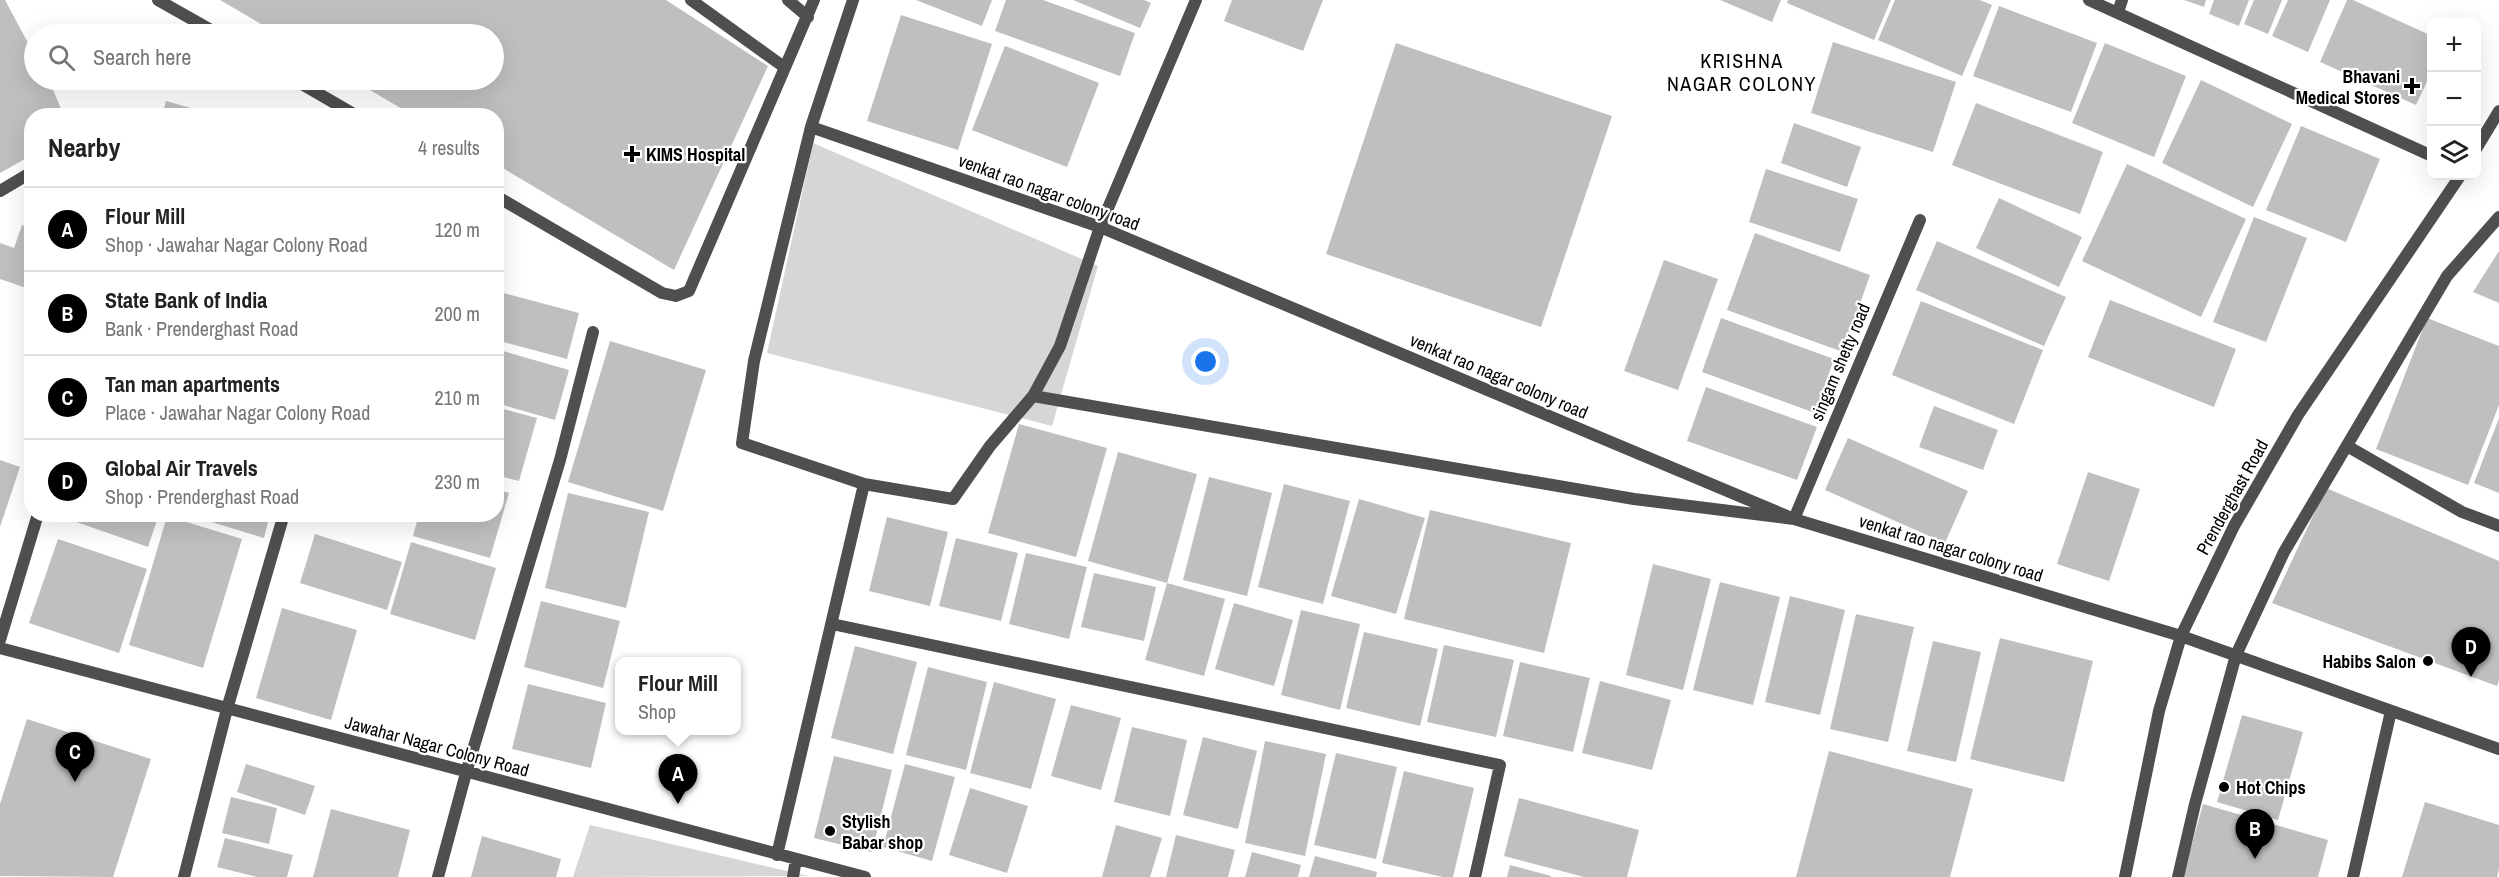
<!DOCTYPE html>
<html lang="en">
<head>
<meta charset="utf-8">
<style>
	:root { --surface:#fff; --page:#f2f2f2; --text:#222; --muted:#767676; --line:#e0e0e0; --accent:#000 }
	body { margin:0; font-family:"Archivo Narrow",sans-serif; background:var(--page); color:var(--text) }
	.controls { position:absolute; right:18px; top:18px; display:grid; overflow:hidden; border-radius:12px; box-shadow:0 6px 24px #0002 }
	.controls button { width:54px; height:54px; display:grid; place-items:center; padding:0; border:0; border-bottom:2px solid var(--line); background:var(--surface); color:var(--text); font:30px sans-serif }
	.you { position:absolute; left:1206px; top:362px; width:21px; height:21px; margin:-15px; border:4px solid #fff; border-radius:50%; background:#1a73e8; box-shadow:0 0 0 9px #1a73e833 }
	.badge { display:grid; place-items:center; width:39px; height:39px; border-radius:50%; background:var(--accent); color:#fff; font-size:20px; font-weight:700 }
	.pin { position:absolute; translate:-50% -50px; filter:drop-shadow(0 2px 3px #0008) }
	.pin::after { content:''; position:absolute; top:32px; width:21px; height:18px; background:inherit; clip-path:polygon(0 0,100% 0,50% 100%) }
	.popup { position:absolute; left:615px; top:657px; width:126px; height:78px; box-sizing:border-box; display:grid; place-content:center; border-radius:12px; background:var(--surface); filter:drop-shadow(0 2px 4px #0005); font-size:20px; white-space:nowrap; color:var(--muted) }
	.popup b { font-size:22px; color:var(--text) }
	.popup::after { content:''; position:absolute; left:50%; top:100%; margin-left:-12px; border:12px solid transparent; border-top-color:var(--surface) }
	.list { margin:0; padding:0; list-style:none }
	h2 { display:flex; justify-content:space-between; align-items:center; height:78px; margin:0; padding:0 24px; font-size:26px }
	h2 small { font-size:20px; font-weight:400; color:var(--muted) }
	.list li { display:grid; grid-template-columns:39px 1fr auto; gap:18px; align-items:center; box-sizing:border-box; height:84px; padding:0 24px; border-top:2px solid var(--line) }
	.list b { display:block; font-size:22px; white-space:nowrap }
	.list p { margin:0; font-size:20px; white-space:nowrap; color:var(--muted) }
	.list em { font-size:20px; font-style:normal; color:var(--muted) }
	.icon { flex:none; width:33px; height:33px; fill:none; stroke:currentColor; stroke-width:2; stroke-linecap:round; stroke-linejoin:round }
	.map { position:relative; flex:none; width:2499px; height:877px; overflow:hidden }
	.search { position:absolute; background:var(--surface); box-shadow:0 6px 24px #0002; left:24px; top:24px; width:480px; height:66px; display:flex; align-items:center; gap:15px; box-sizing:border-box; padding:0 21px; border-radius:33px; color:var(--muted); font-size:22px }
	.panel { position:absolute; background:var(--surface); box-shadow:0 6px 24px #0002; left:24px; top:108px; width:480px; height:414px; border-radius:24px }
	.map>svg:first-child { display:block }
	.green { fill:#d6d6d6 }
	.building { fill:#bfbfbf }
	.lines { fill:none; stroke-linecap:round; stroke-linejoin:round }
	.service { stroke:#4f4f4f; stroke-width:12 }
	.minor { stroke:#4f4f4f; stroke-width:12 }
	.tertiary { stroke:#4f4f4f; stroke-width:12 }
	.poi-dot { fill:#000; stroke:#fff; stroke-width:2 }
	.labels { text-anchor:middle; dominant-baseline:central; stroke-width:4.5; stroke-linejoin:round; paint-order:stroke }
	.poi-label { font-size:18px; font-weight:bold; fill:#000; stroke:#fff; text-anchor:start }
	.street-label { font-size:18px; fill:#000; stroke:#fff }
	.neighbourhood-label { font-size:20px; letter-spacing:1.5px; fill:#000; stroke:#fff }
</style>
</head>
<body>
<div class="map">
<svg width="2499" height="877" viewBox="0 0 2499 877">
	<rect width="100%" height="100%" fill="#fff"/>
	<path class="green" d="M813 143 1098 266 1052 426 767 353Z
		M590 825 808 876 573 877Z"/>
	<path class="building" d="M0 0H5L34 54V80H49L64 116H32V155L0 173Z
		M220 0H666L768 66 674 270 496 164V116H414L353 80H494V34H278Z
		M916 0H992L982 26Z
		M1006 0H1043L1135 33 1120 76 995 31Z
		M1073 0H1144L1151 3 1140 28Z
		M1232 0H1323L1303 51 1224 21Z
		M1720 0H1781L1772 22Z
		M1788 0H1891L1874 40 1787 3Z
		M1895 0H1980L1992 5 1962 76 1878 40Z
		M2184 0H2206L2204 7Z
		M2214 0H2249L2239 26 2209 14Z
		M2254 0H2282L2268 34 2244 24Z
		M2288 0H2330L2308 52 2272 36Z
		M2347 0H2353L2432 36V71L2416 105 2320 62Z
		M1999 6 2097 43 2071 112 1973 76Z
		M901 15 992 44 958 150 867 121Z
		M1833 42 1956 82 1933 152 1811 113Z
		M1396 43 1612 116 1541 327 1326 254Z
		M2105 43 2186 76 2154 157 2072 123Z
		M1005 46 1099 83 1067 167 972 130Z
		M2201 80 2292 124 2253 207 2162 163Z
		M166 101 216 115V116H162Z
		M1976 103 2103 152 2080 214 1952 165Z
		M1794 123 1861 147 1847 187 1781 163Z
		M2301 126 2380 159 2346 242 2266 210Z
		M2127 164 2246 219 2201 317 2082 261Z
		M1766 169 1858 199 1840 252 1749 222Z
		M1999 198 2082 237 2059 287 1976 248Z
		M2254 217 2307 238 2266 342 2213 322Z
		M22 225 32 228V290L0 279V243L14 248Z
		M1755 233 1870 275 1843 352 1727 310Z
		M1937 241 2066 297 2044 346 1916 290Z
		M2499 251V303L2473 292Z
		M1664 260 1718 279 1678 390 1624 371Z
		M496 291 579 313 567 359 496 340Z
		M2110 300 2236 349 2214 407 2088 357Z
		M1921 301 2043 350 2014 424 1892 375Z
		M1721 318 1834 359 1815 413 1702 372Z
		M2427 318 2499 346V405L2468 485 2376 449Z
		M610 341 706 370 663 511 568 482Z
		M496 349 569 370 555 420 496 403Z
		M1706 387 1817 427 1797 480 1687 441Z
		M1934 406 1998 430 1983 470 1919 447Z
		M496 407 537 418 519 481 496 475Z
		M2499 418V493L2474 483Z
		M1019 424 1107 448 1076 557 988 533Z
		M1848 438 1968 491 1945 543 1825 490Z
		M1118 452 1197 474 1167 583 1088 561Z
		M0 460 20 467 0 527Z
		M2088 472 2140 489 2109 581 2057 564Z
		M1209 477 1272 493 1247 596 1183 580Z
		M1284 484 1350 501 1323 604 1258 587Z
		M2326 488 2499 561V680L2497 686 2272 603Z
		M496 489 509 493 490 558 413 536 419 514H496Z
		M568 493 649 512 626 608 545 588Z
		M1359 499 1425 518 1396 614 1331 596Z
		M1430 510 1571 543 1544 653 1404 619Z
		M63 514H159L148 547 62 517Z
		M185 514H270L264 538Z
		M167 516 242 539 203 668 129 645Z
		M887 517 948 532 930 606 869 591Z
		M315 534 402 562 387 610 300 583Z
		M956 538 1018 553 1001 621 939 606Z
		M58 539 147 569 119 653 29 623Z
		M411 542 496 568 475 640 390 614Z
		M1026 553 1087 567 1069 639 1009 624Z
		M1653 564 1711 579 1683 690 1626 675Z
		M1094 573 1156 587 1144 641 1081 627Z
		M1720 582 1780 597 1753 705 1693 690Z
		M1167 583 1225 599 1204 676 1145 660Z
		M1790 596 1845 610 1820 715 1765 702Z
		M541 601 620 621 603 688 524 667Z
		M1234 603 1293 620 1274 686 1215 669Z
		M282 608 357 630 331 720 256 698Z
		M1301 610 1360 624 1340 710 1281 695Z
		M1856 614 1914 627 1888 742 1830 729Z
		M1364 632 1438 649 1420 726 1346 708Z
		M2000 638 2093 661 2064 782 1970 759Z
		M1933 641 1981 652 1956 762 1907 751Z
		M1444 645 1514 660 1496 737 1427 722Z
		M855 646 917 662 893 754 831 738Z
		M1520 662 1590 678 1573 752 1503 736Z
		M928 667 987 682 966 770 906 755Z
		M1600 681 1671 700 1652 770 1582 753Z
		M994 682 1056 699 1031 789 970 773Z
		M528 684 606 703 591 768 512 749Z
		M1071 705 1121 718 1101 790 1051 776Z
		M2242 715 2303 732 2278 820 2217 802Z
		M27 719 151 759 113 877 0 876V804Z
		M1132 727 1187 740 1170 816 1114 802Z
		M1203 737 1257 751 1238 829 1183 815Z
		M1265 741 1326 754 1305 856 1245 843Z
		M1829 751 1973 789 1950 877H1796Z
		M1336 753 1397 767 1376 859 1314 845Z
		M834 756 892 770 872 852 814 838Z
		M246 764 315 786 305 815 237 792Z
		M905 764 955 777 932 861 883 847Z
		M1404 771 1474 788 1453 877H1443L1382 863Z
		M970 788 1028 806 1007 873 949 855Z
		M231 797 277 808 269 844 222 833Z
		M1519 798 1639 830 1627 877H1584L1504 856Z
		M2425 802 2499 825V869L2497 877H2402Z
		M2203 804 2328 840 2318 877H2183Z
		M331 809 410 830 398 877H313Z
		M1116 825 1162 838 1150 877H1102Z
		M1176 835 1235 850 1228 877H1166Z
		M482 836 561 859 556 877H471Z
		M225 838 293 855 287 877H257L217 867Z
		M1252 852 1301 865 1298 877H1245Z
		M1315 856 1377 872 1376 877H1309Z
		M1510 865 1551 876V877H1507Z"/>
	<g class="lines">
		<path class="service" d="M158 0 218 34
			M691 0 784 67
			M788 0 808 17
			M295 80 357 116
			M496 196 662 293 676 296 689 291 814 0"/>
		<path class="minor" d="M853 0 811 127 754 361 742 443 864 484 953 499 990 446 1033 396 1060 346 1100 227 1196 0
			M2089 0 2432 156
			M2118 12 2122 0
			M811 127 1100 227 1794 519 2181 636 2499 749
			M0 191 32 172
			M1033 396 1634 499 1794 519 1920 220
			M2347 446 2462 512 2499 526
			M832 624 1500 765 1475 877
			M0 640 38 514
			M0 648 865 877
			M777 855 864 484
			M184 877 227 709 284 514
			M438 877 466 773 560 460 593 332
			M793 877 796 859
			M2353 877 2391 711"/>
		<path class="tertiary" d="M2476 149 2499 111
			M2125 877 2159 711 2181 636 2234 526 2298 415 2460 176
			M2178 877 2195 804 2236 655 2284 552 2447 276 2499 217"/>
	</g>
	<g class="poi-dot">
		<path d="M2409 77h6v6h6v6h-6v6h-6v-6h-6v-6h6z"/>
		<path d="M629 145h6v6h6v6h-6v6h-6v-6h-6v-6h6z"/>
		<circle cx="2428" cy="661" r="6"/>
		<circle cx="2224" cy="787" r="6"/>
		<circle cx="830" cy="831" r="6"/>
	</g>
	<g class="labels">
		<g class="poi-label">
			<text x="2400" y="76" text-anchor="end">Bhavani<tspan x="2400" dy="21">Medical Stores</tspan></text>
			<text x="646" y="154">KIMS Hospital</text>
			<text x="2416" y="661" text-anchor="end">Habibs Salon</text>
			<text x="2236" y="787">Hot Chips</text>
			<text x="842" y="821">Stylish<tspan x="842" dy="21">Babar shop</tspan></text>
		</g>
		<g class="street-label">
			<text transform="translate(1049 192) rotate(20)">venkat rao nagar colony road</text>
			<text transform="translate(1840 362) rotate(-67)">singam shetty road</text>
			<text transform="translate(1499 376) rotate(23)">venkat rao nagar colony road</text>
			<text transform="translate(2232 497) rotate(-61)">Prenderghast Road</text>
			<text transform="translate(1951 548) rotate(17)">venkat rao nagar colony road</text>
			<text transform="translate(437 746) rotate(15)">Jawahar Nagar Colony Road</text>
		</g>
		<g class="neighbourhood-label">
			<text x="1742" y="60">KRISHNA<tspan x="1742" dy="23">NAGAR COLONY</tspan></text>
		</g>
	</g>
</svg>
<div class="controls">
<button>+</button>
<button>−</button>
<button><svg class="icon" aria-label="layers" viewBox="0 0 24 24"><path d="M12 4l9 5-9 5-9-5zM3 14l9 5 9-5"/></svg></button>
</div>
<div class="you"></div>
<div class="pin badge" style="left:678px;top:804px">A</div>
<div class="popup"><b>Flour Mill</b>Shop</div>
<div class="pin badge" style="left:2255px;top:859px">B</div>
<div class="pin badge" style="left:75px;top:782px">C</div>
<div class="pin badge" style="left:2471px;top:677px">D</div>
<div class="search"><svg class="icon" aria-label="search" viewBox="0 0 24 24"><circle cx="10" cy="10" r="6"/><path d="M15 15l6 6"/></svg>Search here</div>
<section class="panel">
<h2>Nearby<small>4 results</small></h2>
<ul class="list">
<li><span class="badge">A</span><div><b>Flour Mill</b><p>Shop · Jawahar Nagar Colony Road</p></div><em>120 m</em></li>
<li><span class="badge">B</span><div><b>State Bank of India</b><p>Bank · Prenderghast Road</p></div><em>200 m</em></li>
<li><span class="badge">C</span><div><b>Tan man apartments</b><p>Place · Jawahar Nagar Colony Road</p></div><em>210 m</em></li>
<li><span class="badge">D</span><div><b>Global Air Travels</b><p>Shop · Prenderghast Road</p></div><em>230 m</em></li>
</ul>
</section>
</div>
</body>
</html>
